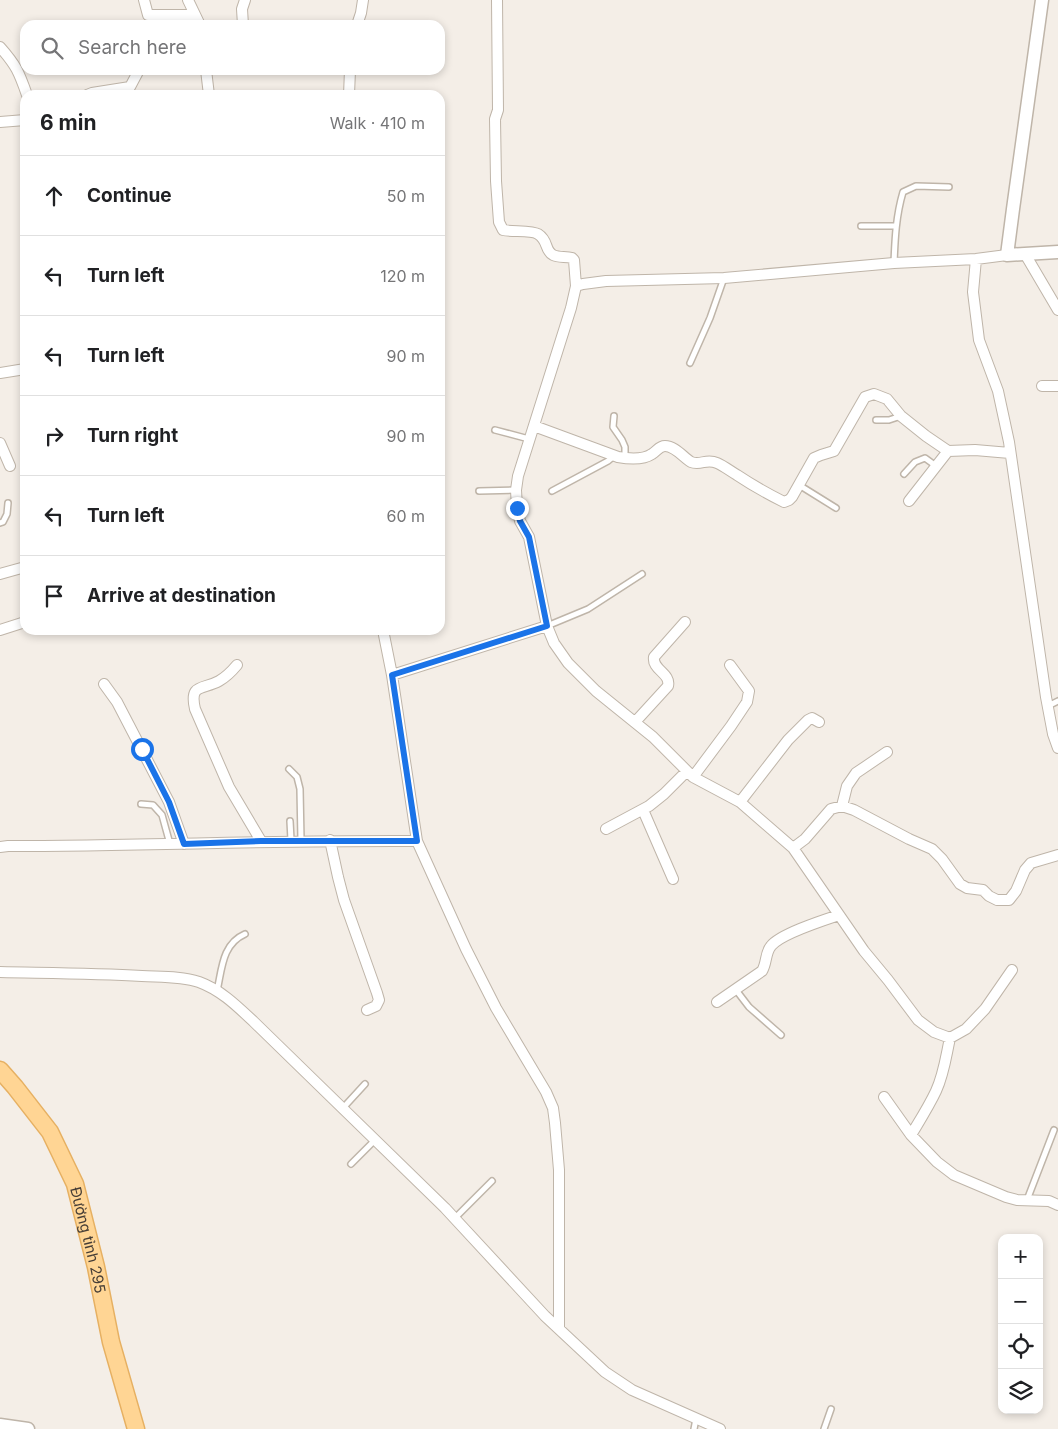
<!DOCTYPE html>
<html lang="en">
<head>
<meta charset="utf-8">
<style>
	:root { --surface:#fff; --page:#f2f2f2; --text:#202124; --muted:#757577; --line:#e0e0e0 }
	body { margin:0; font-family:Inter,sans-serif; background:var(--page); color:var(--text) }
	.controls { position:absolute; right:15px; bottom:15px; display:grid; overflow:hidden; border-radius:10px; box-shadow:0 2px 8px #0003 }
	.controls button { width:45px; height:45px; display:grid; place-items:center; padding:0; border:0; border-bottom:1px solid var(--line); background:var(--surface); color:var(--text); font:25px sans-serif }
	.stop { position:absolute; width:15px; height:15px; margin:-11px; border:4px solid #1a73e8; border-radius:50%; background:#fff }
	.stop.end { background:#1a73e8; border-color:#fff; box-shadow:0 1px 5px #0008 }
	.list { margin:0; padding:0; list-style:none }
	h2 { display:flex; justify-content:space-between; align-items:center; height:65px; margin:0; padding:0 20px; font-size:21px }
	h2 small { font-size:16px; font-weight:400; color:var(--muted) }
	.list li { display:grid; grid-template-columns:32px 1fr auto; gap:15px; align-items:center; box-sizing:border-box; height:80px; padding:0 20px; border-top:1px solid var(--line) }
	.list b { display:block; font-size:19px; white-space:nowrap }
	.list em { font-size:16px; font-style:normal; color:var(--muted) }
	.icon { flex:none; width:28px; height:28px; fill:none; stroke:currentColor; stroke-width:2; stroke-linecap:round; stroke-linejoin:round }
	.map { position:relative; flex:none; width:1058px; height:1429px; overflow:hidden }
	.search { position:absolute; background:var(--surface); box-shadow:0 2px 8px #0003; left:20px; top:20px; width:425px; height:55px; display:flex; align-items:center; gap:12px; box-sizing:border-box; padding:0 18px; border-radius:15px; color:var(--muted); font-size:19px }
	.panel { position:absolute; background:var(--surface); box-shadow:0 2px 8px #0003; left:20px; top:90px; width:425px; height:545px; border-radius:15px }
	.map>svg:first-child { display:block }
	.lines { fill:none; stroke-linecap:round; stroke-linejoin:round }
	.service-casing { stroke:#bfb5a9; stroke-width:8 }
	.minor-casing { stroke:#bfb5a9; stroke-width:12 }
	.tertiary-casing { stroke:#bfb5a9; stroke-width:15 }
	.primary-casing { stroke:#e6b062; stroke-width:19 }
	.service { stroke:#fff; stroke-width:5 }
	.minor { stroke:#fff; stroke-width:10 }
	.tertiary { stroke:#fff; stroke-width:12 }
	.primary { stroke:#ffd594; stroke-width:16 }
	.route { stroke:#1a73e8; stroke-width:6 }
	.labels { text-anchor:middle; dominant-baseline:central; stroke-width:4; stroke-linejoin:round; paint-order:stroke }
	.street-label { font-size:15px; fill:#473e36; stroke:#fff }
</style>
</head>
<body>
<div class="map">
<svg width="1058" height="1429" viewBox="0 0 1058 1429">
	<rect width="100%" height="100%" fill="#f4eee7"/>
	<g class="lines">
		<g class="service-casing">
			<path id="service" d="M861 226H896
				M894 263C895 238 896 216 903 192L916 186 949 187
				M690 363 710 318 724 278
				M614 416 613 427 622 440 625 447V458
				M876 420H889L901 416
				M495 430 529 439
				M904 474 915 462 925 458 936 466
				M799 485 836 508
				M479 491 516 490
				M552 491 608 461 614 456
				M0 523 3 522 7 514 8 503
				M547 626 588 609 642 574
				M1048 706 1058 701
				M289 769 297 777 300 789 301 840
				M141 804 153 805 162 815 170 844
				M290 821 291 840
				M736 990 749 1007 781 1035
				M217 991C222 969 222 944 245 934
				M343 1108 365 1084
				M351 1164 375 1140
				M1027 1200 1054 1130
				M455 1218 492 1181
				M694 1429 696 1419
				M824 1429 831 1409"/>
		</g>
		<g class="minor-casing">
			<path id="minor" d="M144 0 148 15H194
				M188 0 200 25
				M497 0 498 110 495 119 496 181 499 222 503 230C512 232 532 230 538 234 549 241 544 250 553 255 559 258 566 256 572 258L574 260 576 286
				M243 25 242 9 245 0
				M357 25 361 13 363 0
				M0 47C16 65 19 72 27 95
				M206 70 209 95
				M87 95 92 93 130 87 139 70
				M349 95 350 70
				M0 122 25 120
				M1025 254 1058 310
				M1007 255 976 259 894 263 724 278 606 281 583 284 576 286 571 308 518 476 516 490 517 508 520 521 529 537 547 626 554 643 568 663 596 691 653 737 693 777 740 802 793 848 805 839 831 809 842 806 854 810 909 839 932 849 942 859 960 884 967 888 983 890 989 896 997 900H1009L1016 891 1025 870 1031 863 1058 855
				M976 259 973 292 979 340 998 391 1009 442 1046 697 1053 734 1058 748
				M0 373 25 369
				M1042 386H1058
				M534 426 618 457C629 459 643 460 652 454 657 451 659 446 665 446 675 446 683 457 691 462 701 466 706 458 717 463 724 466 730 471 737 475 752 485 768 494 784 502L789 500 792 497 814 458 821 455 834 451 865 397 874 394 887 399 901 416 926 436 948 451 975 450 1010 453
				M0 443 10 466
				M909 501 948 451
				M0 574 25 567
				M0 630 25 622
				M383 630 392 675 417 841 466 949 496 1008 546 1092 553 1108 555 1123 559 1170V1329
				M237 665C232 671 226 677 219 681 203 690 189 683 195 709L229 787 261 841
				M392 675 547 626
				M104 684 117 702 169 802 184 844
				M636 721 668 686C671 673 652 670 654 657L685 622
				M693 777 731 726 747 702 749 691 730 665
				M740 802 788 740 808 720 812 718 819 722
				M842 806 847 786 856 773 887 752
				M643 810 673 879
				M606 829 649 806 664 794 687 771
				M330 840 338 877 344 900 377 993 379 1000 376 1006 367 1010
				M0 847 8 846C144 846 281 840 417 841
				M793 848 864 951 888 980 918 1020 934 1032 950 1038 966 1029 985 1009 1012 970
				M0 972C47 973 95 973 142 976 161 977 181 976 199 982 221 990 237 1006 254 1022L445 1208 545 1316 605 1372 632 1390 720 1429
				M717 1002 762 971C767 963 765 953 771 946 780 934 824 920 839 915
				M884 1097 911 1135 937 1162 954 1175 1006 1197 1017 1200 1049 1201 1058 1205
				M911 1135C920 1120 929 1106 936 1091 944 1074 946 1056 950 1038"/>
		</g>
		<g class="tertiary-casing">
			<path id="tertiary" d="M1042 0 1013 209 1007 255 1058 252
				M0 1425 28 1429"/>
		</g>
		<g class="primary-casing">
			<g id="primary">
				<path id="s1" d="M0 1070 15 1087 50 1132 75 1184 96 1267 111 1342 136 1429"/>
			</g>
		</g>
		<use href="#service" class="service"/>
		<use href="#minor" class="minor"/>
		<use href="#tertiary" class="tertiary"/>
		<use href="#primary" class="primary"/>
	</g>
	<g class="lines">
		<path class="route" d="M142 749 169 802 184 844 261 841H417L392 675 547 626 529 537 520 521 517 508"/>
	</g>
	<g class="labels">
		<g class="street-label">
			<text stroke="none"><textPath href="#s1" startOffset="195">Đường tỉnh 295</textPath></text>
		</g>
	</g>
</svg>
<div class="controls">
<button>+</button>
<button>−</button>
<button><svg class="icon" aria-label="locate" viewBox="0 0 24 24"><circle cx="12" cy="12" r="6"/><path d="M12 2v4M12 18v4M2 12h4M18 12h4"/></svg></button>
<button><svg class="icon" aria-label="layers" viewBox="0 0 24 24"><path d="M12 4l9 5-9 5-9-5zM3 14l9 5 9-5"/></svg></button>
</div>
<div class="stop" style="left:142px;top:749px"></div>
<div class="stop end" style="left:517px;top:508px"></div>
<div class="search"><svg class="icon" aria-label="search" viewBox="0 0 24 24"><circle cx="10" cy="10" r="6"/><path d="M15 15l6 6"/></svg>Search here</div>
<section class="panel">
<h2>6 min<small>Walk · 410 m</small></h2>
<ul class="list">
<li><svg class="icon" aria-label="ahead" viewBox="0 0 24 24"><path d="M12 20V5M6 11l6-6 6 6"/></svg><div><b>Continue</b></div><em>50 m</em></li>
<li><svg class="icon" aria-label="left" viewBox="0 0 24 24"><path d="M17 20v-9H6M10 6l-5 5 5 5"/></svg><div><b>Turn left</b></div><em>120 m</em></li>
<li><svg class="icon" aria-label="left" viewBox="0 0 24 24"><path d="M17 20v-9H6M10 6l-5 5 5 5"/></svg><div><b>Turn left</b></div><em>90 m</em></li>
<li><svg class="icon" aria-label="right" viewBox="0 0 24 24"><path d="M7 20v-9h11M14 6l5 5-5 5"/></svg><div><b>Turn right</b></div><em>90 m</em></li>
<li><svg class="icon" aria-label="left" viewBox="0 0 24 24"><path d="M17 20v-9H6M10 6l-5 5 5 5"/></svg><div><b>Turn left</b></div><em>60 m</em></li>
<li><svg class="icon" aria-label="arrive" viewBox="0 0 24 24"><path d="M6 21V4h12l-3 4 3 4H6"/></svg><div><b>Arrive at destination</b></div></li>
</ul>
</section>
</div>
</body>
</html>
